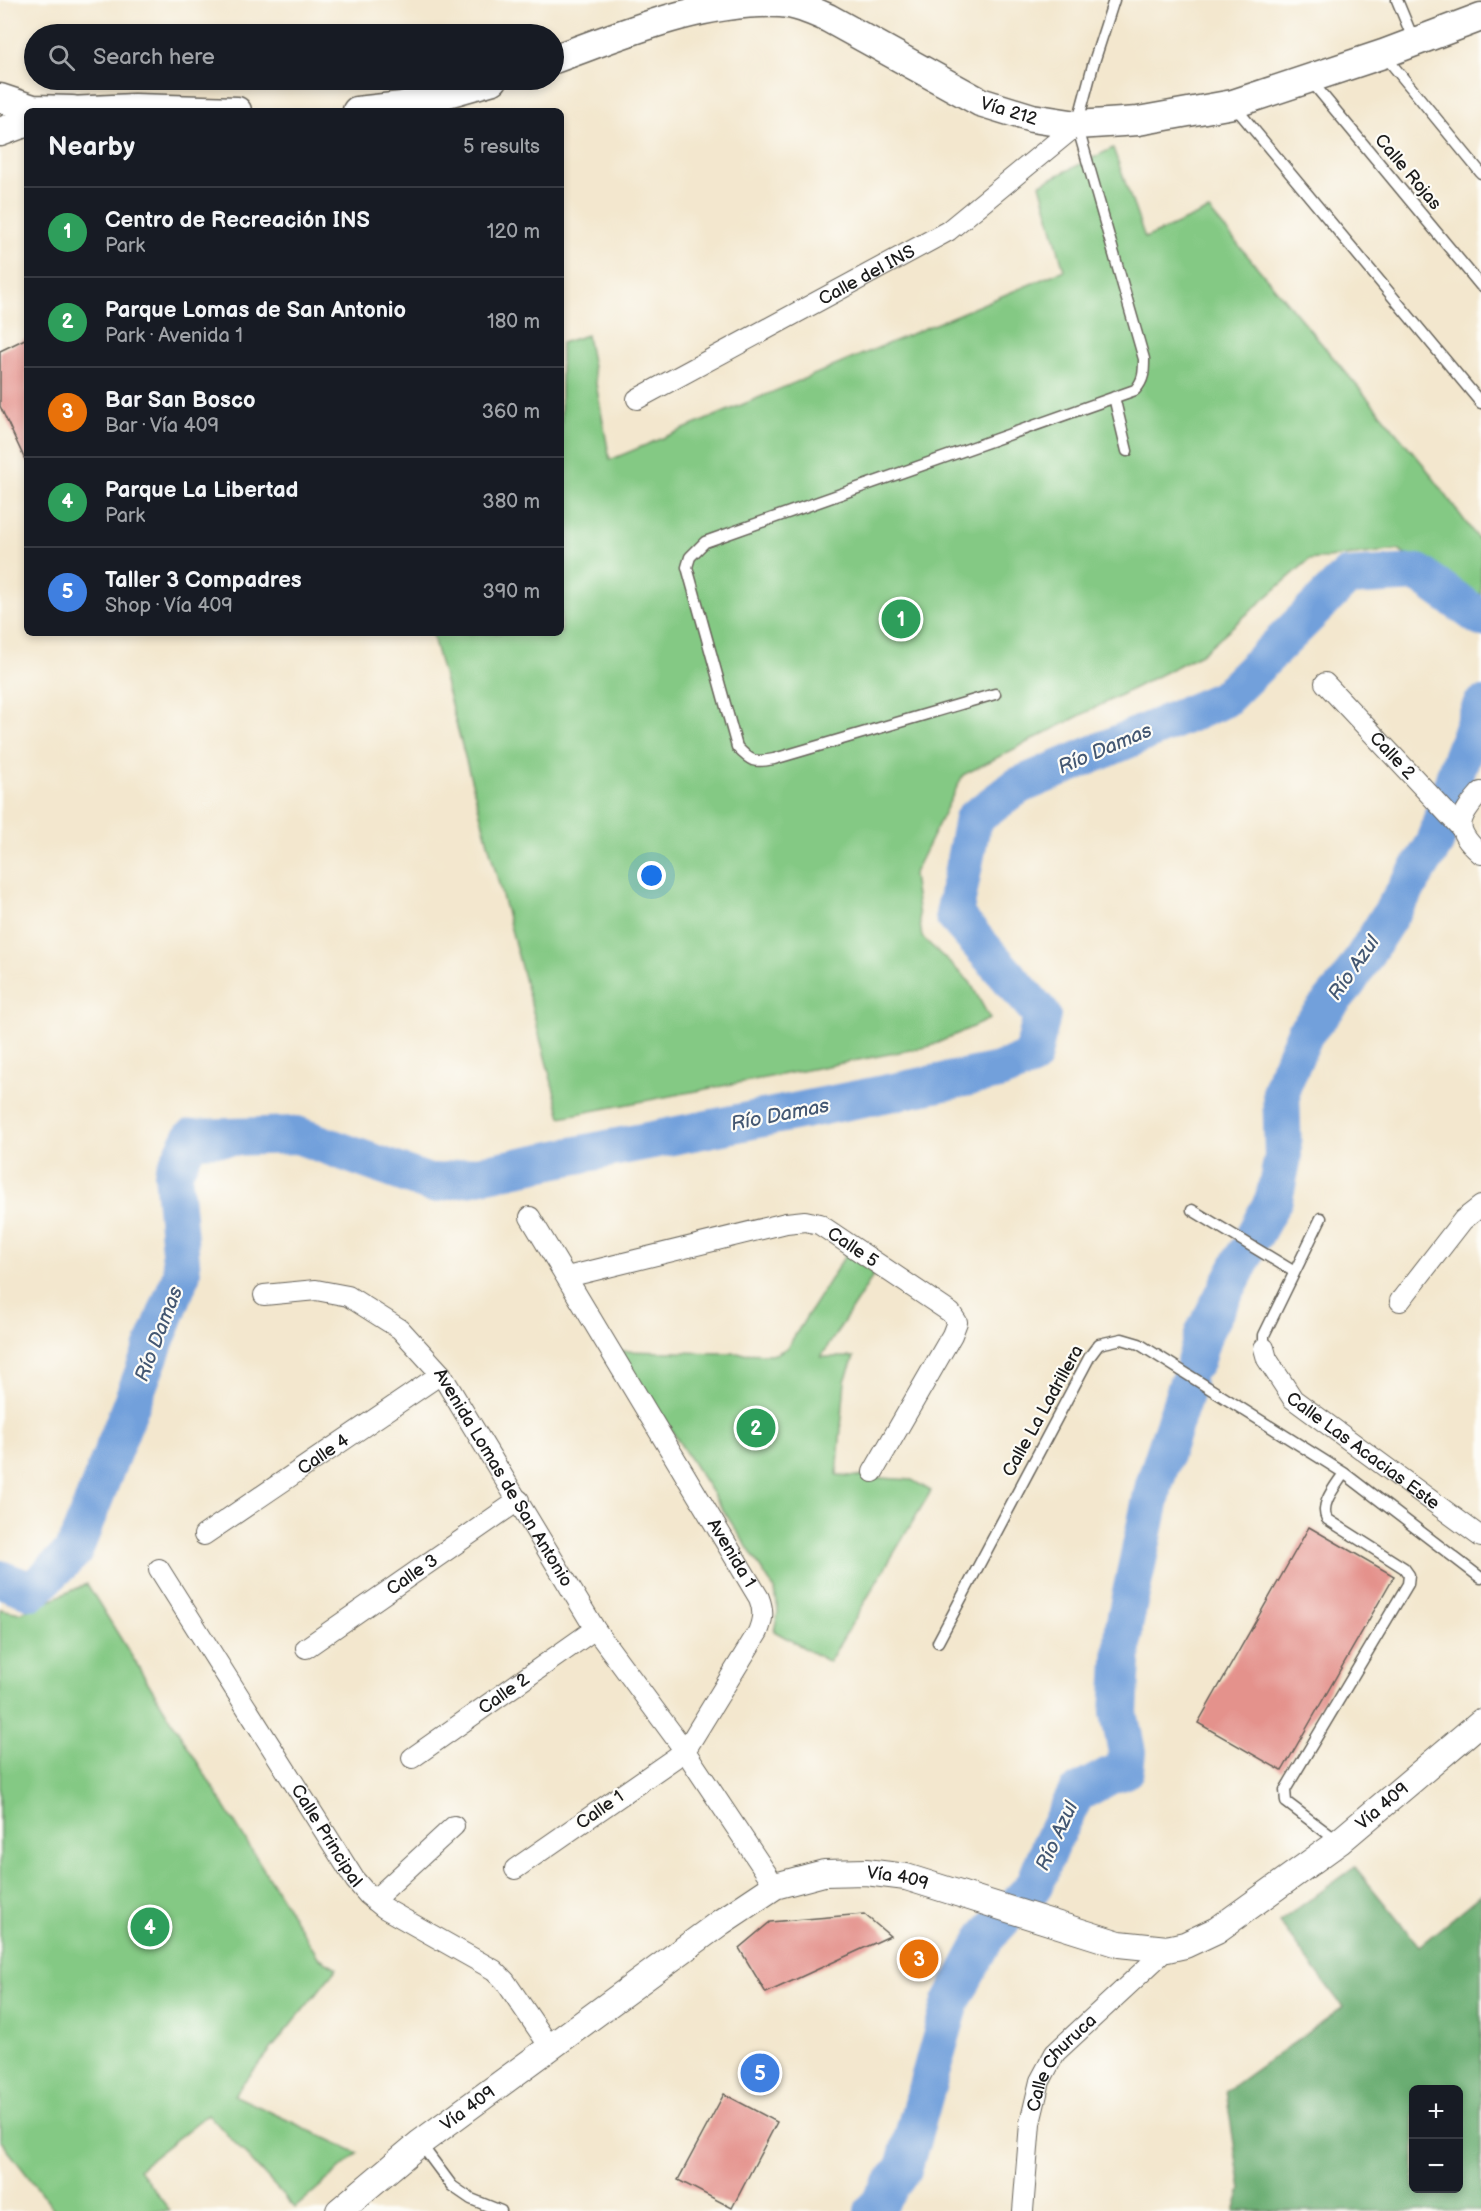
<!DOCTYPE html>
<html lang="en">
<head>
<meta charset="utf-8">
<style>
	:root { --surface:#171b24; --page:#20242c; --text:#f1f3f6; --muted:#9ea1a6; --line:#363941; --accent:#8c9099 }
	body { margin:0; font-family:"Balsamiq Sans",sans-serif; background:var(--page); color:var(--text) }
	.controls { position:absolute; right:18px; bottom:18px; display:grid; overflow:hidden; border-radius:9px; box-shadow:0 3px 9px #0003 }
	.controls button { width:54px; height:54px; display:grid; place-items:center; padding:0; border:0; border-bottom:2px solid var(--line); background:var(--surface); color:var(--text); font:30px sans-serif }
	.you { position:absolute; left:652px; top:876px; width:21px; height:21px; margin:-15px; border:4px solid #fff; border-radius:50%; background:#1a73e8; box-shadow:0 0 0 9px #1a73e833 }
	.badge { display:grid; place-items:center; width:39px; height:39px; border-radius:50%; background:var(--accent); color:#fff; font-size:20px; font-weight:700 }
	.pin { position:absolute; translate:-50% -50%; border:3px solid #fff; box-shadow:0 2px 6px #0006 }
	.list { margin:0; padding:0; list-style:none }
	h2 { display:flex; justify-content:space-between; align-items:center; height:78px; margin:0; padding:0 24px; font-size:26px }
	h2 small { font-size:20px; font-weight:400; color:var(--muted) }
	.list li { display:grid; grid-template-columns:39px 1fr auto; gap:18px; align-items:center; box-sizing:border-box; height:90px; padding:0 24px; border-top:2px solid var(--line) }
	.list b { display:block; font-size:22px; white-space:nowrap }
	.list p { margin:0; font-size:20px; white-space:nowrap; color:var(--muted) }
	.list em { font-size:20px; font-style:normal; color:var(--muted) }
	.icon { flex:none; width:33px; height:33px; fill:none; stroke:currentColor; stroke-width:2; stroke-linecap:round; stroke-linejoin:round }
	.map { position:relative; flex:none; width:1481px; height:2211px; overflow:hidden }
	.search { position:absolute; background:var(--surface); box-shadow:0 3px 9px #0003; left:24px; top:24px; width:540px; height:66px; display:flex; align-items:center; gap:15px; box-sizing:border-box; padding:0 21px; border-radius:33px; color:var(--muted); font-size:22px }
	.panel { position:absolute; background:var(--surface); box-shadow:0 3px 9px #0003; left:24px; top:108px; width:540px; height:528px; border-radius:9px }
	.map>svg:first-child { display:block }
	.green { fill:#84c984; stroke:#507250; stroke-width:1.5 }
	.forest { fill:#6bad72; stroke:#446447; stroke-width:1.5; fill-rule:evenodd }
	.lines { fill:none; stroke-linecap:round; stroke-linejoin:round }
	.river { stroke:#72a0db; stroke-width:38 }
	.building { fill:#e4928c }
	.service-casing { stroke:#67635a; stroke-width:13 }
	.minor-casing { stroke:#67635a; stroke-width:22 }
	.tertiary-casing { stroke:#67635a; stroke-width:28 }
	.secondary-casing { stroke:#67635a; stroke-width:31 }
	.service { stroke:#fff; stroke-width:10 }
	.minor { stroke:#fff; stroke-width:20 }
	.tertiary { stroke:#fff; stroke-width:26 }
	.secondary { stroke:#fff; stroke-width:28 }
	.labels { text-anchor:middle; dominant-baseline:central; stroke-width:4.5; stroke-linejoin:round; paint-order:stroke }
	.street-label { font-size:18px; fill:#1c1c1c; stroke:#fdfcf7 }
	.water-label { font-size:20px; font-style:italic; fill:#435772; stroke:#fdfcf7 }
</style>
</head>
<body>
<div class="map">
<svg width="1481" height="2211" viewBox="0 0 1481 2211">
	<rect width="100%" height="100%" fill="#fdfcf7"/>
	<filter id="ink" filterUnits="userSpaceOnUse"><feTurbulence type="fractalNoise" baseFrequency=".0167" numOctaves="2"/><feDisplacementMap in="SourceGraphic" scale="12" xChannelSelector="R" yChannelSelector="G"/><feConvolveMatrix kernelMatrix="1 2 1 2 8 2 1 2 1" color-interpolation-filters="sRGB"/></filter>
	<filter id="wash" filterUnits="userSpaceOnUse"><feTurbulence type="fractalNoise" baseFrequency=".008" numOctaves="4" result="noise"/><feDisplacementMap in="SourceGraphic" scale="24" xChannelSelector="R" yChannelSelector="G"/><feGaussianBlur stdDeviation="1.35" result="paint"/><feColorMatrix in="noise" values="0 0 0 0 0 0 0 0 0 0 0 0 0 0 0 0 0 1.4 0 .05"/><feComposite in="paint" operator="in"/></filter>
	<g filter="url(#wash)">
		<rect width="100%" height="100%" fill="#f3e7ce"/>
		<path class="green" d="M1113 148 1145 238 1209 210 1423 464 1481 543V604L1398 550 1309 560 1201 654 963 775 913 875 922 937 970 982 990 1019 931 1046 561 1117 432 633H561V343L587 335 610 460 1064 270 1040 184Z
			M846 1254 875 1273 821 1357H854L845 1381 837 1475 912 1480 931 1491 829 1662 774 1631 778 1612 775 1590 620 1351 776 1354 787 1348Z
			M87 1584 318 1957 337 1968 234 2095 358 2153 295 2208 208 2114 139 2169 170 2211H55L0 2140V1609L20 1613Z"/>
		<path class="forest" d="M1355 1867 1419 1946 1481 1895V2211H1234L1241 2190 1226 2091 1343 2007 1279 1922ZM1414 2090H1458V2188H1414Z"/>
		<g class="lines">
			<path class="river" d="M1255 1234 1274 1199 1283 1157 1281 1089 1305 1033 1348 982 1435 843 1457 769 1481 706
				M1195 1362 1204 1332 1245 1254
				M0 1579 32 1591 74 1551 182 1273 173 1173 191 1138 297 1135 432 1184 999 1071 1032 1058 1042 1015 954 915 973 819 1018 786 1224 699 1347 577 1418 573 1481 618
				M873 2211 904 2167 951 2002 986 1937 1034 1886 1051 1843 1076 1794 1109 1776 1125 1770 1127 1752 1119 1713 1124 1626 1154 1485 1187 1385"/>
		</g>
		<g id="blocks">
			<path class="building" d="M27 338V464L0 406V351Z
				M1309 1527 1394 1576 1282 1771 1198 1723Z
				M864 1914 890 1936 766 1993 739 1948 770 1922Z
				M724 2094 777 2122 732 2208 678 2180Z"/>
		</g>
	</g>
	<g filter="url(#ink)">
		<use href="#blocks" fill-opacity="0" stroke="#67635a" stroke-width="1.5"/>
		<g class="lines">
			<g class="service-casing">
				<path id="service" d="M1397 0 1414 41
					M1385 56 1481 173
					M1311 81 1481 286
					M1235 107 1481 403
					M1114 397 1127 451
					M995 694 774 759C754 763 751 762 737 747L687 567 690 557 705 542 1135 390C1144 380 1144 372 1144 359L1077 125 1093 65 1114 0
					M1192 1210 1293 1271
					M1264 1348V1335L1321 1218
					M938 1642 1090 1356 1099 1344 1122 1339 1139 1344 1344 1473 1481 1578
					M1339 1842 1286 1802 1285 1790 1408 1584 1409 1575 1404 1568 1327 1519C1319 1504 1336 1486 1344 1473
					M420 2143 452 2186 471 2199 501 2211"/>
			</g>
			<g class="minor-casing">
				<g id="minor">
					<path id="s1" d="M637 399 948 231 1077 125"/>
					<path id="s2" d="M1325 683 1460 827"/>
					<path d="M1481 792C1458 818 1452 829 1481 854"/>
					<path id="s3" d="M530 1217 759 1598C764 1611 763 1619 758 1632L685 1751 775 1886"/>
					<path id="s4" d="M567 1277 786 1223 805 1221 819 1224 951 1313 957 1322 952 1335 873 1472"/>
					<path id="s5" d="M264 1295 316 1290 348 1296 400 1329 441 1374 595 1629 685 1751 515 1869"/>
					<path d="M1400 1301 1463 1220 1481 1206"/>
					<path id="s6" d="M1264 1348 1267 1359 1293 1399 1481 1537"/>
					<path id="s7" d="M204 1535 441 1374"/>
					<path id="s8" d="M159 1569 355 1880 368 1895 384 1908 494 1970 505 1981 550 2047"/>
					<path id="s9" d="M306 1648 519 1500"/>
					<path id="s10" d="M412 1758 595 1629"/>
					<path d="M374 1900 454 1826"/>
					<path id="s11" d="M1023 2211 1030 2123 1040 2081 1055 2053 1167 1949"/>
				</g>
			</g>
			<g class="tertiary-casing">
				<g id="tertiary">
					<path id="s12" d="M339 2211 420 2143 721 1922 775 1886 824 1873 866 1872 906 1877 1119 1944 1167 1949 1185 1945 1217 1930 1339 1842 1481 1722"/>
				</g>
			</g>
			<g class="secondary-casing">
				<g id="secondary">
					<path id="s13" d="M554 59C626 33 701 0 780 3 797 4 812 11 828 18L980 102 1032 118 1077 125 1138 121 1233 104 1383 54 1481 17"/>
					<path d="M0 98 33 109 72 110"/>
					<path d="M69 111 134 108 237 111"/>
					<path d="M357 111 402 106 493 80"/>
					<path d="M0 132 27 122"/>
				</g>
			</g>
			<use href="#service" class="service"/>
			<use href="#minor" class="minor"/>
			<use href="#tertiary" class="tertiary"/>
			<use href="#secondary" class="secondary"/>
		</g>
	</g>
	<g class="labels">
		<g class="street-label">
			<text stroke="none"><textPath href="#s13" startOffset="489">Vía 212</textPath></text>
			<text transform="translate(1408 172) rotate(50)">Calle Rojas</text>
			<text stroke="none"><textPath href="#s1" startOffset="261">Calle del INS</textPath></text>
			<text stroke="none"><textPath href="#s2" startOffset="99">Calle 2</textPath></text>
			<text stroke="none"><textPath href="#s4" startOffset="300">Calle 5</textPath></text>
			<text transform="translate(1043 1411) rotate(-61)">Calle La Ladrillera</text>
			<text stroke="none"><textPath href="#s6" startOffset="146">Calle Las Acacias Este</textPath></text>
			<text stroke="none"><textPath href="#s7" startOffset="144">Calle 4</textPath></text>
			<text stroke="none"><textPath href="#s5" startOffset="328">Avenida Lomas de San Antonio</textPath></text>
			<text stroke="none"><textPath href="#s3" startOffset="392">Avenida 1</textPath></text>
			<text stroke="none"><textPath href="#s9" startOffset="129">Calle 3</textPath></text>
			<text stroke="none"><textPath href="#s10" startOffset="112">Calle 2</textPath></text>
			<text stroke="none"><textPath href="#s12" startOffset="1209">Vía 409</textPath></text>
			<text transform="translate(600 1810) rotate(-35)">Calle 1</text>
			<text stroke="none"><textPath href="#s8" startOffset="315">Calle Principal</textPath></text>
			<text stroke="none"><textPath href="#s12" startOffset="669">Vía 409</textPath></text>
			<text stroke="none"><textPath href="#s11" startOffset="158">Calle Churuca</textPath></text>
			<text stroke="none"><textPath href="#s12" startOffset="165">Vía 409</textPath></text>
		</g>
		<g class="water-label">
			<text transform="translate(1105 749) rotate(-23)">Río Damas</text>
			<text transform="translate(1354 968) rotate(-55)">Río Azul</text>
			<text transform="translate(780 1115) rotate(-11)">Río Damas</text>
			<text transform="translate(159 1334) rotate(-69)">Río Damas</text>
			<text transform="translate(1057 1836) rotate(-65)">Río Azul</text>
		</g>
	</g>
</svg>
<div class="controls">
<button>+</button>
<button>−</button>
</div>
<div class="you"></div>
<div class="pin badge" style="left:901px;top:619px;background:#2e9e5b">1</div>
<div class="pin badge" style="left:756px;top:1428px;background:#2e9e5b">2</div>
<div class="pin badge" style="left:919px;top:1959px;background:#e8710a">3</div>
<div class="pin badge" style="left:150px;top:1927px;background:#2e9e5b">4</div>
<div class="pin badge" style="left:760px;top:2073px;background:#3f7fe0">5</div>
<div class="search"><svg class="icon" aria-label="search" viewBox="0 0 24 24"><circle cx="10" cy="10" r="6"/><path d="M15 15l6 6"/></svg>Search here</div>
<section class="panel">
<h2>Nearby<small>5 results</small></h2>
<ul class="list">
<li><span class="badge" style="background:#2e9e5b">1</span><div><b>Centro de Recreación INS</b><p>Park</p></div><em>120 m</em></li>
<li><span class="badge" style="background:#2e9e5b">2</span><div><b>Parque Lomas de San Antonio</b><p>Park · Avenida 1</p></div><em>180 m</em></li>
<li><span class="badge" style="background:#e8710a">3</span><div><b>Bar San Bosco</b><p>Bar · Vía 409</p></div><em>360 m</em></li>
<li><span class="badge" style="background:#2e9e5b">4</span><div><b>Parque La Libertad</b><p>Park</p></div><em>380 m</em></li>
<li><span class="badge" style="background:#3f7fe0">5</span><div><b>Taller 3 Compadres</b><p>Shop · Vía 409</p></div><em>390 m</em></li>
</ul>
</section>
</div>
</body>
</html>
